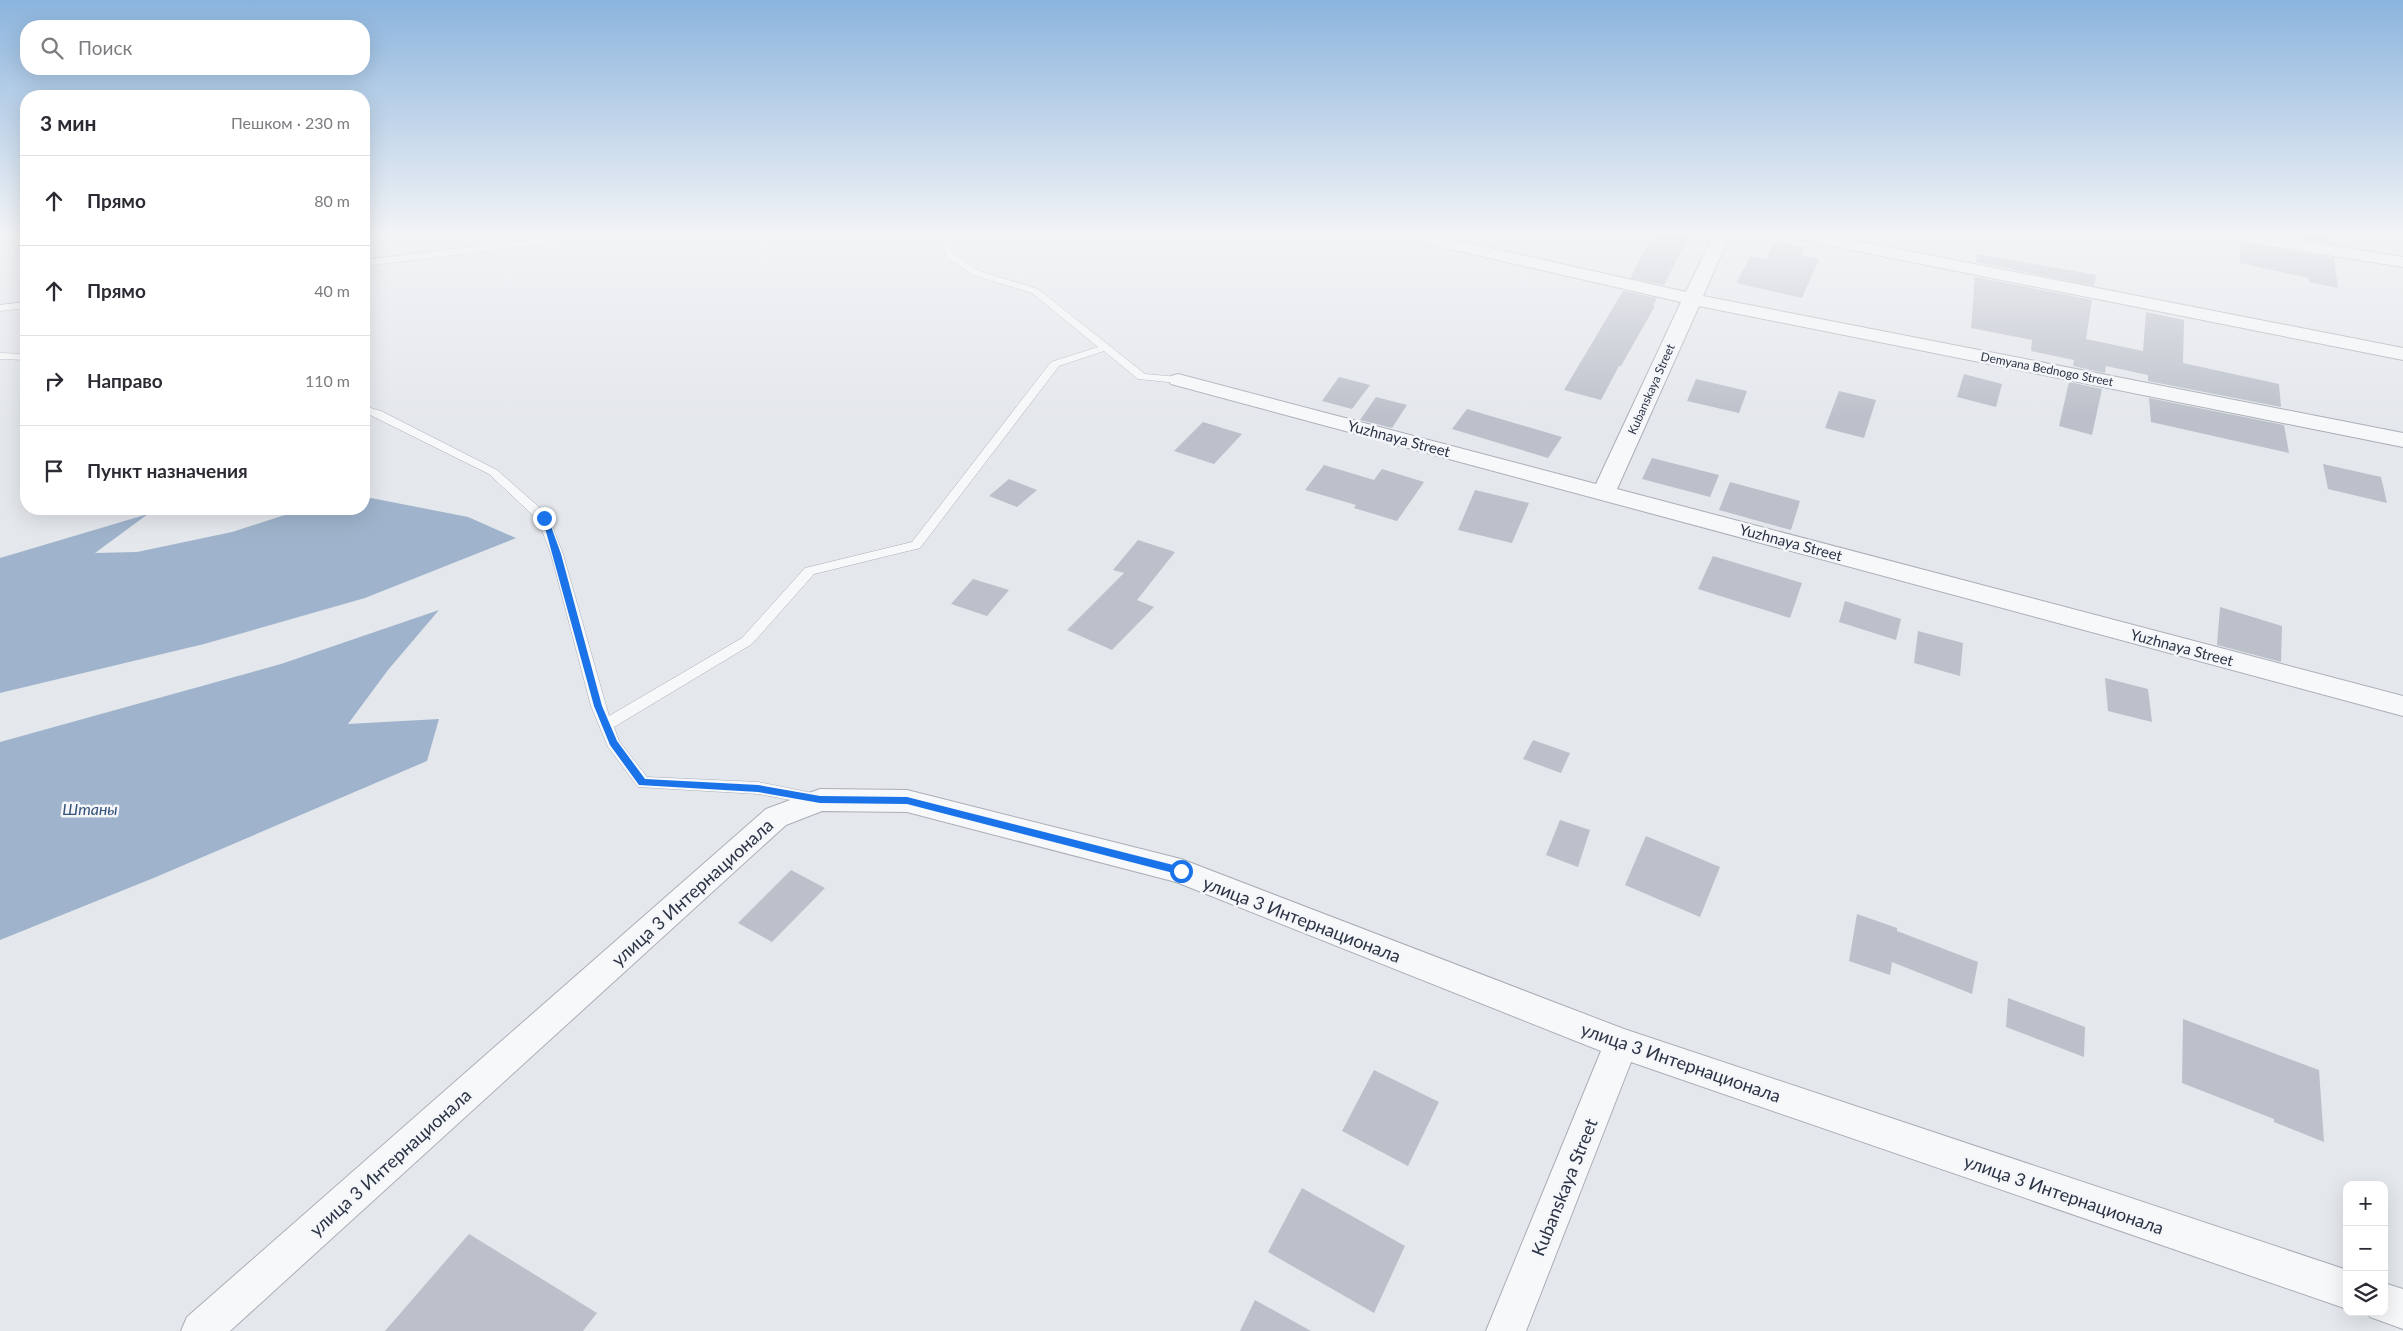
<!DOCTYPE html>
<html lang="ru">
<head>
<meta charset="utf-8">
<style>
	:root { --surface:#fff; --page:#f7f7f7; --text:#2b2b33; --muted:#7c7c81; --line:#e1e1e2 }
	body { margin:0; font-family:Lato,sans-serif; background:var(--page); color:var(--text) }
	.controls { position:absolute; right:15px; bottom:15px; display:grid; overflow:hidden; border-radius:10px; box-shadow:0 5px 20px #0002 }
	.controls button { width:45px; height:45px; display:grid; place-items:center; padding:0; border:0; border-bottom:1px solid var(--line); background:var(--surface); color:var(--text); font:25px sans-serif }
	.stop { position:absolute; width:15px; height:15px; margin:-11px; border:4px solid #1a73e8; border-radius:50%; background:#fff }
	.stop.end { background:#1a73e8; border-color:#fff; box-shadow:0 1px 5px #0008 }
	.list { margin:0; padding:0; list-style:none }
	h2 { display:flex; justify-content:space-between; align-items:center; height:65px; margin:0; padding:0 20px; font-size:21px }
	h2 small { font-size:16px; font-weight:400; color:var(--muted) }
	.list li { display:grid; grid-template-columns:32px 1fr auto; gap:15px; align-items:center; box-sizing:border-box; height:90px; padding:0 20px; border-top:1px solid var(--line) }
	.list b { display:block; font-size:19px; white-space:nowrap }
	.list em { font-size:16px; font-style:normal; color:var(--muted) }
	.icon { flex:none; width:28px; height:28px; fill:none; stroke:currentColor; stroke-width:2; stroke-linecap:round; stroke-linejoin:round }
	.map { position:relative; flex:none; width:2403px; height:1331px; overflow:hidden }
	.search { position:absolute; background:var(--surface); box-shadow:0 5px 20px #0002; left:20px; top:20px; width:350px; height:55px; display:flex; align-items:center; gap:12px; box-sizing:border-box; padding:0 18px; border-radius:20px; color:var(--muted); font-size:19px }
	.panel { position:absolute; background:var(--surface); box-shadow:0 5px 20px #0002; left:20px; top:90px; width:350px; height:425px; border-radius:20px }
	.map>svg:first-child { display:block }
	.water { fill:#9fb4cc }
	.building { fill:#bbc0ca }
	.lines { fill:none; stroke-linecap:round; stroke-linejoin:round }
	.service-casing { stroke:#a9aeb7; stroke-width:1 }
	.minor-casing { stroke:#a9aeb7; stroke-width:2 }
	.service { fill:#f7f8fa; fill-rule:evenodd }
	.minor { fill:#f7f8fa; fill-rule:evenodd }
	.route { fill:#1a73e8 }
	.labels { text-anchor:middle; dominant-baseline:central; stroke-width:5; stroke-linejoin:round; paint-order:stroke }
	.far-street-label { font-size:12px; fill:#2b3445; stroke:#f4f6f9 }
	.street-label { font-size:15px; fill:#2b3445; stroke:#f4f6f9 }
	.water-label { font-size:16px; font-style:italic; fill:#34527a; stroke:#f4f6f9 }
	.near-street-label { font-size:18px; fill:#2b3445; stroke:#f4f6f9 }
</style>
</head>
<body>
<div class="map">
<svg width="2403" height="1331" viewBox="0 0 2403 1331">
	<rect width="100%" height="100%" fill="#e4e7ec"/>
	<path class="water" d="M371 498 468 517 516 538 365 598 204 644 0 693V558L148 514 95 553 137 552 232 532 297 511 364 509V500Z
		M439 610 388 670 348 724 439 719 427 761 156 877 0 940V742L281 664Z"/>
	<path class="building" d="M1655 232H1691L1664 285 1630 278Z
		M2254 232H2331L2332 244Z
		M1776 241 1805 247 1801 255 1819 259 1802 298 1736 283 1751 256 1766 259Z
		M2241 243 2334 258 2338 288 2309 282V278L2240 263Z
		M1977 254 2096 275 2094 286 1976 262Z
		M1975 277 2092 300 2086 339 2143 351 2146 312 2184 320 2183 363 2279 384 2281 407 2148 381V375L2106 366 2105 373 2073 366 2074 360 2031 351 2032 340 1971 328Z
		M1623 291 1657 298 1653 306H1655L1621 366H1619L1601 400 1564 390Z
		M1964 374 2002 384 1996 407 1957 397Z
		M1339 377 1370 385 1352 409 1322 401Z
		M1696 379 1747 391 1739 413 1687 401Z
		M2069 382 2102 389 2092 435 2059 426Z
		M1839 391 1876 400 1864 438 1825 428Z
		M1376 397 1407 405 1392 428 1360 420Z
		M2149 398 2284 425 2289 453 2151 422Z
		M1467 409 1562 437 1548 458 1452 429Z
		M1203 422 1242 434 1214 464 1174 451Z
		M1652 458 1719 475 1710 497 1642 479Z
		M2323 464 2381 477 2387 503 2328 489Z
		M1324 465 1374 480 1382 469 1424 482 1397 521 1354 508 1356 505 1305 490Z
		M1009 479 1037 490 1017 507 989 496Z
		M1730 482 1800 501 1791 530 1719 510Z
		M1475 490 1529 503 1512 543 1458 530Z
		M1138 540 1175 552 1137 600 1154 607 1112 650 1067 630 1124 573 1113 570Z
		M1713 556 1802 583 1790 618 1698 589Z
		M973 579 1009 590 987 616 951 604Z
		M1845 601 1901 619 1896 640 1839 622Z
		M2220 607 2282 626 2281 662 2217 645Z
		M1918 631 1963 643 1960 676 1914 663Z
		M2105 678 2148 689 2152 722 2108 711Z
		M1533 740 1570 753 1561 773 1523 759Z
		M1560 820 1590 830 1578 867 1546 855Z
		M1646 836 1720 867 1700 917 1625 885Z
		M791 870 825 888 772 942 738 923Z
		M1857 914 1897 928V931L1978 962 1972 994 1892 962 1890 975 1849 961Z
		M2008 998 2085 1027 2084 1057 2006 1027Z
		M2183 1019 2319 1070 2324 1142 2274 1122V1119L2182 1083Z
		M1374 1070 1439 1102 1408 1166 1342 1131Z
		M1302 1188 1405 1246 1374 1313 1268 1252Z
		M469 1234 597 1313 583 1331H385Z
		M1255 1300 1311 1331H1240Z"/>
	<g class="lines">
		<g class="service-casing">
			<path id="service" d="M595 232H619L614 235 364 266V260Z
				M941 232H951L953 253 979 271 1038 289 1145 374 1178 377 1183 380 1178 383 1138 379 1104 351 1059 366 920 548 814 574 752 644 614 727 619 741 647 777 758 782 823 795 826 799 823 803 818 805 758 794 638 787 608 747 591 706 551 554 538 520 489 474 364 412V406L381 411 497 470 548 515 563 554 609 716 742 638 805 568 912 542 1051 362 1098 347 1032 293 973 275 945 256Z
				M26 302V308L0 311V305Z
				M0 353 26 354V360L0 359Z"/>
		</g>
		<g class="minor-casing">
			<path id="minor" d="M1389 232H1419L1686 292 1715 232H1731L1703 296 2403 433V447L1699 306 1617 489 2403 696V716L1171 384 1168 380 1171 376 1178 374 1596 484 1681 302 1398 237 1392 236Z
				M1777 232H1811L2403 348V360L1786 237 1780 236Z
				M2206 232H2245L2403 257V267L2215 237 2209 236Z
				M820 789 907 790 1181 859 1624 1029 2347 1270V1309L1631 1062 1526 1331H1486L1601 1051 1176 882 907 812 822 811 786 825 230 1331H181L187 1317 766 809Z
				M2384 1283 2403 1289V1329L2370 1317 2368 1312H2384Z"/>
		</g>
		<use href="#service" class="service"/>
		<use href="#minor" class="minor"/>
	</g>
	<linearGradient id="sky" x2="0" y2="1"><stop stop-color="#8bb4dd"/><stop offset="0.56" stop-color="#f3f4f6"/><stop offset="1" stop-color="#f3f4f6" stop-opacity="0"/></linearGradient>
	<rect width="2403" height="418" fill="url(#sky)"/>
	<path class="route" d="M542 517 548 518 561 554 602 706 617 741 645 779 758 785 820 796 907 797 1181 867 1184 869V874L1181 875 907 804 820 803 758 792 639 785 610 745 594 706Z"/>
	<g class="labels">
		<g class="far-street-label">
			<text transform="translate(2047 369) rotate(11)">Demyana Bednogo Street</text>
			<text transform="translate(1651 389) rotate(-66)">Kubanskaya Street</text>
		</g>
		<g class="street-label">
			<text transform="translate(1399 438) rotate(15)">Yuzhnaya Street</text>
			<text transform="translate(1791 542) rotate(15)">Yuzhnaya Street</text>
			<text transform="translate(2182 647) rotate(15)">Yuzhnaya Street</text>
		</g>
		<g class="water-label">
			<text x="90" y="808">Штаны</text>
		</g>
		<g class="near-street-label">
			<text transform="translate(692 892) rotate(-42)">улица 3 Интернационала</text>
			<text transform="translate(1302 919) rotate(21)">улица 3 Интернационала</text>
			<text transform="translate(1681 1062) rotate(19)">улица 3 Интернационала</text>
			<text transform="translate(390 1162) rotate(-42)">улица 3 Интернационала</text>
			<text transform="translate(1564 1187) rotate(-68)">Kubanskaya Street</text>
			<text transform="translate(2064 1194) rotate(19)">улица 3 Интернационала</text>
		</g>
	</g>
</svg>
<div class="controls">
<button>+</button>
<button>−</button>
<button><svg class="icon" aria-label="layers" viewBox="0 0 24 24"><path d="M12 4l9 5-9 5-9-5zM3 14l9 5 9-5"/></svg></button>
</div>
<div class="stop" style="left:1181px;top:871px"></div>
<div class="stop end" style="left:544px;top:518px"></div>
<div class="search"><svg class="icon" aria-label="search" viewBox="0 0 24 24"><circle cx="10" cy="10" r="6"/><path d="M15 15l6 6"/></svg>Поиск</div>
<section class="panel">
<h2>3 мин<small>Пешком · 230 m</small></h2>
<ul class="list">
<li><svg class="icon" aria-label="ahead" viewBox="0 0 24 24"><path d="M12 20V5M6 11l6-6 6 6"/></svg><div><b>Прямо</b></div><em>80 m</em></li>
<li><svg class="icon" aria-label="ahead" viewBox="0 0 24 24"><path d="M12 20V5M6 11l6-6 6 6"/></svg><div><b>Прямо</b></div><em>40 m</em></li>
<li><svg class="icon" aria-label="right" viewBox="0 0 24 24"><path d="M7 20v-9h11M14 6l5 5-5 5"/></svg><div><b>Направо</b></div><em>110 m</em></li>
<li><svg class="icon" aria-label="arrive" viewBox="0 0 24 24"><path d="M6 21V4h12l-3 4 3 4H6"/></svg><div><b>Пункт назначения</b></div></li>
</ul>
</section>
</div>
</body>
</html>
